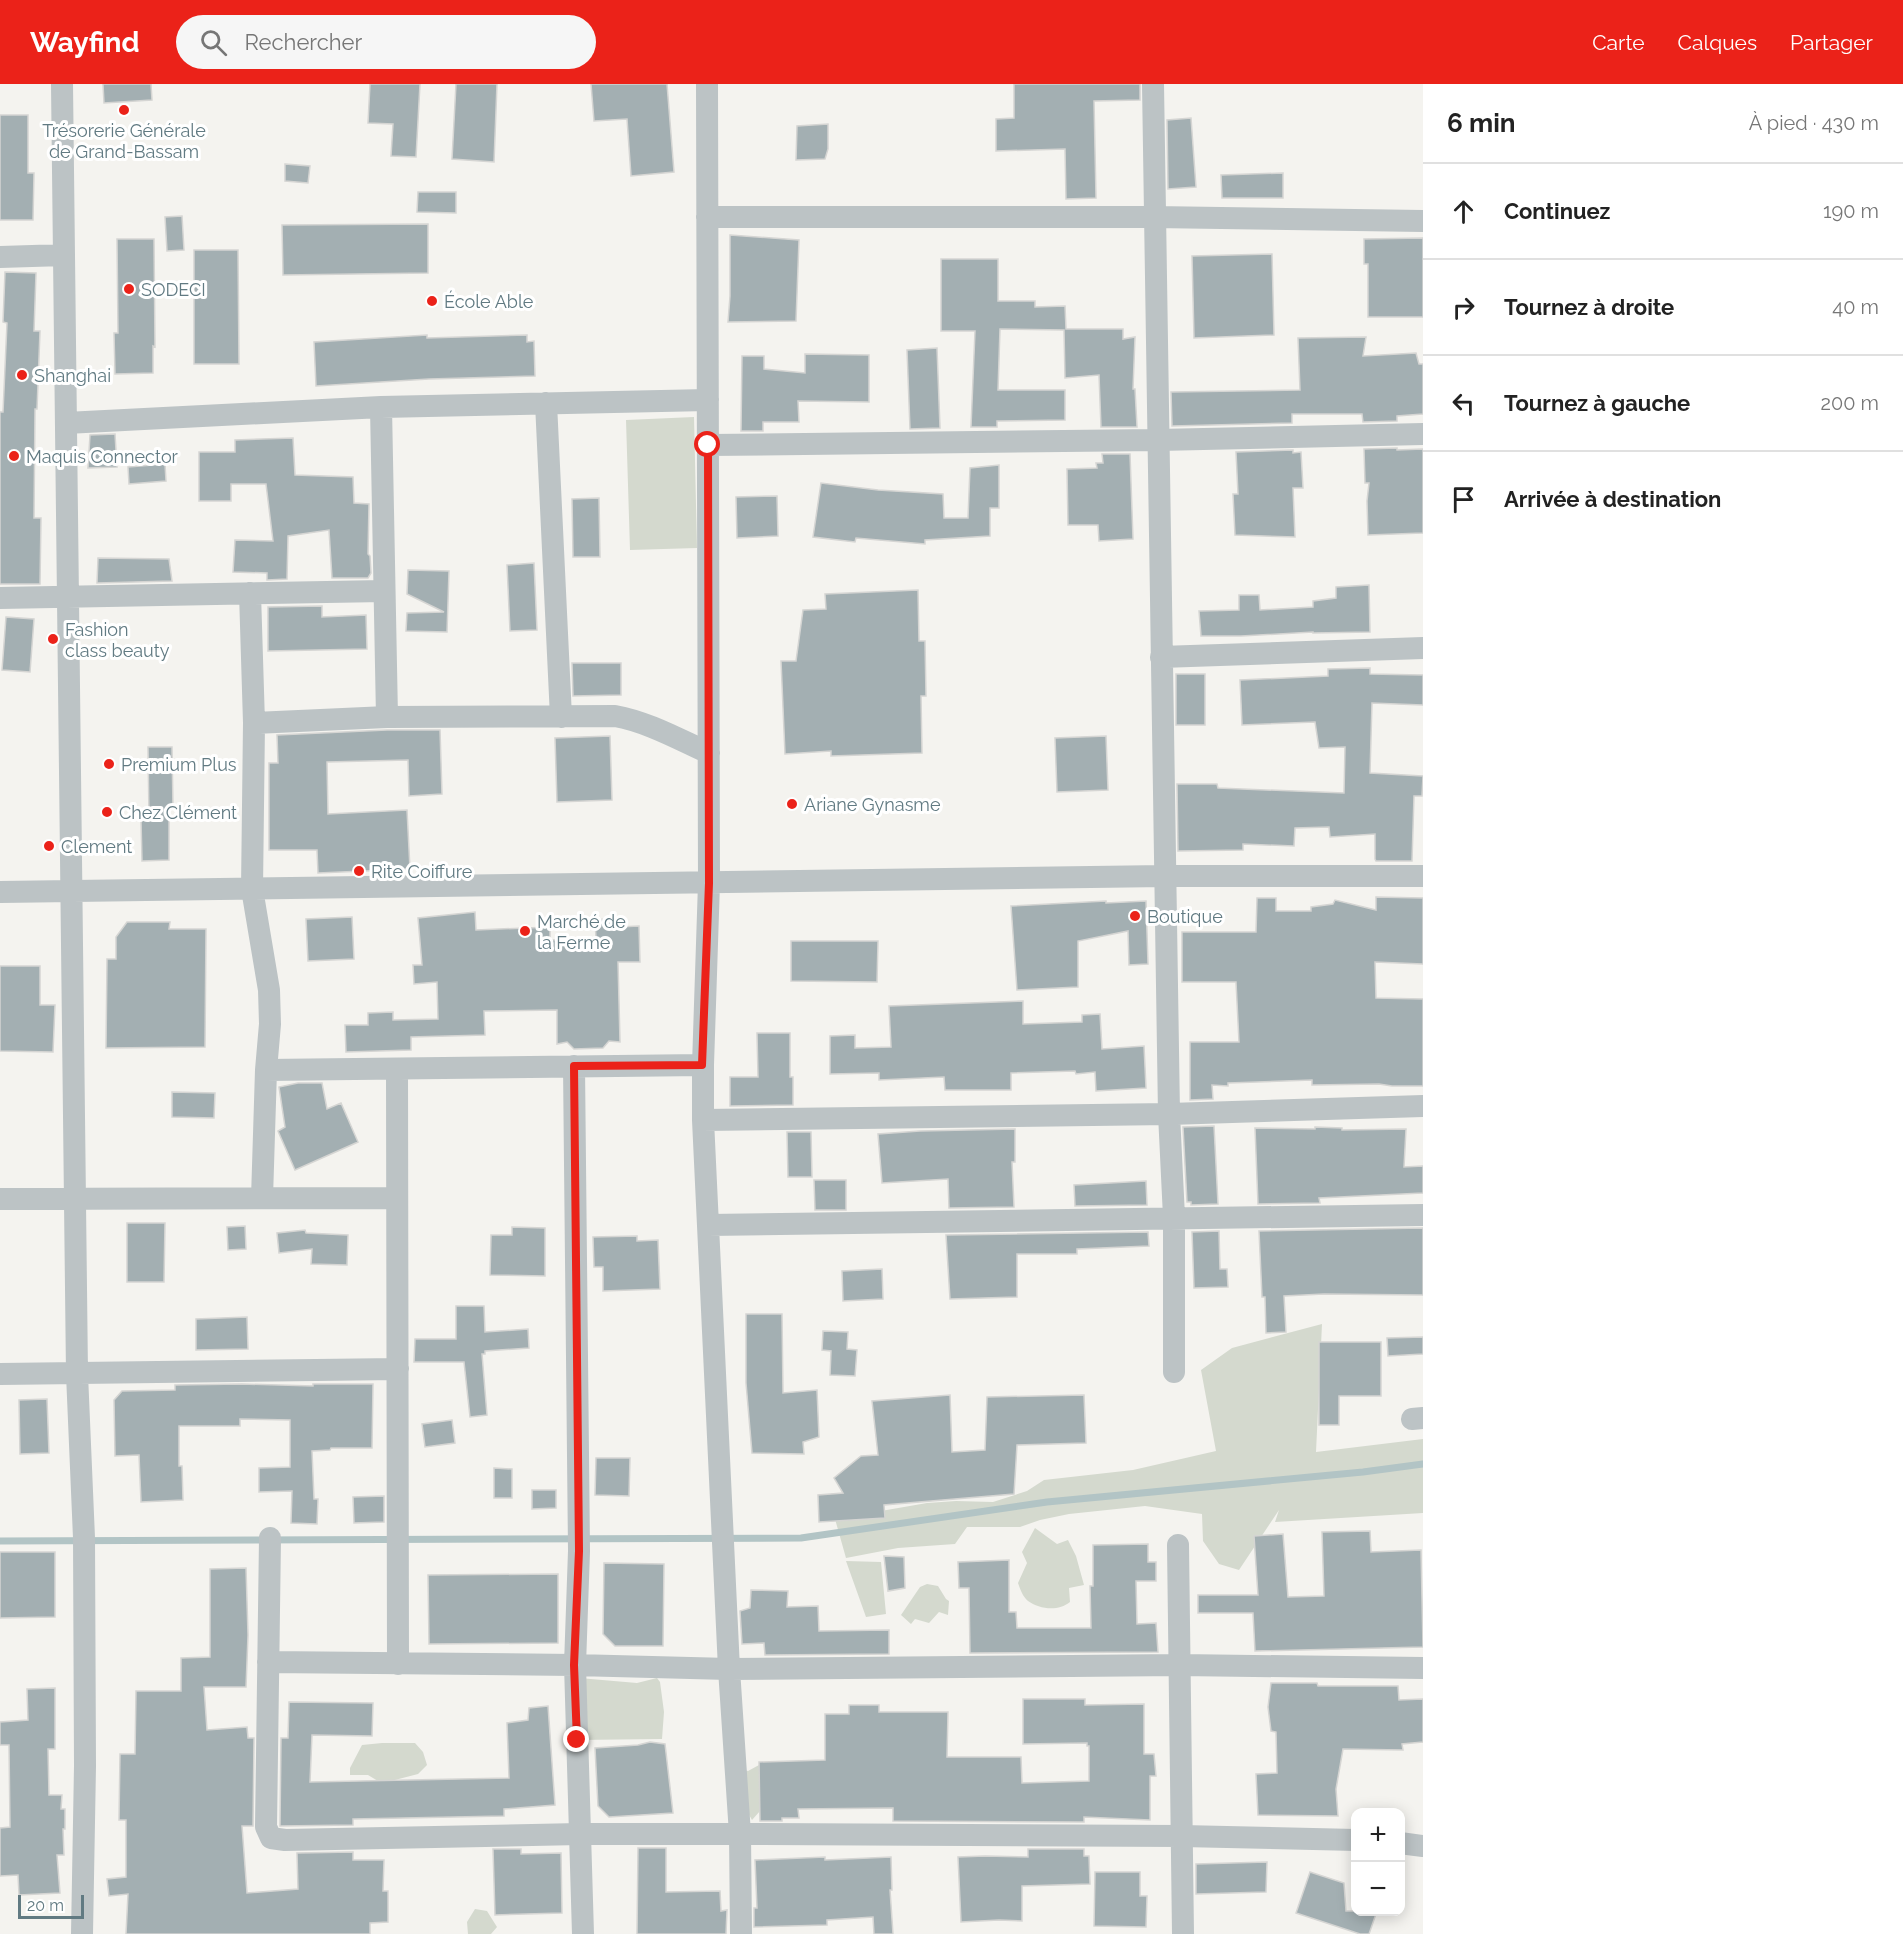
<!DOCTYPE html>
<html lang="fr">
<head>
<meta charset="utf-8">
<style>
	:root { --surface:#fff; --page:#f6f6f6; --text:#222; --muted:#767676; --line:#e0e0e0; --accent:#eb2219 }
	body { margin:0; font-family:Raleway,sans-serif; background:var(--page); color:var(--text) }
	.controls { position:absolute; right:18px; bottom:18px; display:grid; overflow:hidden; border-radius:12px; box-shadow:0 3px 15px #0003 }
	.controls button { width:54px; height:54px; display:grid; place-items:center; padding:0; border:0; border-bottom:2px solid var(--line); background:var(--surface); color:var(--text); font:30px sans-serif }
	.scale { position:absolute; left:18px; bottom:15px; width:66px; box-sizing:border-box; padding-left:6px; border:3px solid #617a82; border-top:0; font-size:16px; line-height:21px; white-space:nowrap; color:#617a82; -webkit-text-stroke:4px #fff; paint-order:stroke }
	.stop { position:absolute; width:18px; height:18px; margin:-14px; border:4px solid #eb2219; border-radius:50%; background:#fff }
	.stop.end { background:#eb2219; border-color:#fff; box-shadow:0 2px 6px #0008 }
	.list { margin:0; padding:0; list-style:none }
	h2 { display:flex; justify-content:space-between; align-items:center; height:78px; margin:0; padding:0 24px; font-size:26px }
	h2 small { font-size:20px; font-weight:400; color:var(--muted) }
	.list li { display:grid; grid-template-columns:39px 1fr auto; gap:18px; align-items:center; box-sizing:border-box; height:96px; padding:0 24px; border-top:2px solid var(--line) }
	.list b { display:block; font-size:22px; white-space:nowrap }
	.list em { font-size:20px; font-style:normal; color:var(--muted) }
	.icon { flex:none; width:33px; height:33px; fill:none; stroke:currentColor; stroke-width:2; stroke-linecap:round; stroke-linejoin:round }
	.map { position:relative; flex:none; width:1423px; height:1850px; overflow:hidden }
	header { display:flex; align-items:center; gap:36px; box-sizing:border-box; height:84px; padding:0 30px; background:var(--accent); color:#fff }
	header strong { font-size:28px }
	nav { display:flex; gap:33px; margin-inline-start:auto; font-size:21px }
	.search { width:420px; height:54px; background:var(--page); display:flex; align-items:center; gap:15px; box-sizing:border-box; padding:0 21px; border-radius:33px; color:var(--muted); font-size:22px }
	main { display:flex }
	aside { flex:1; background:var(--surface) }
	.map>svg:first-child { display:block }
	.green { fill:#d4d9ce }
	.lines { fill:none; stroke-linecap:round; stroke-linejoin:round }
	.stream { stroke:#b2c4c5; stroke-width:7 }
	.building { fill:#a3afb2; stroke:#d5d5d3; stroke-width:1.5 }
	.street { stroke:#bcc3c5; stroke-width:22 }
	.route { stroke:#eb2219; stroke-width:8 }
	.poi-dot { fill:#eb2219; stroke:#fff; stroke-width:2 }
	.labels { text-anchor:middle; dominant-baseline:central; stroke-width:6; stroke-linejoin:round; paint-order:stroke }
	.poi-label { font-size:18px; fill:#617a82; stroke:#fff; text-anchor:start }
</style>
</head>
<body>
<header>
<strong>Wayfind</strong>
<div class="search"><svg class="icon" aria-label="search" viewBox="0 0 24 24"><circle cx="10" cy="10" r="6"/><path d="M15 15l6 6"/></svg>Rechercher</div>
<nav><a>Carte</a><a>Calques</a><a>Partager</a></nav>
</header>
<main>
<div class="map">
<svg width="1423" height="1850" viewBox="0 0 1423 1850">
	<rect width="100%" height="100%" fill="#f4f3ef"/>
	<path class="green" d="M694 333 697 464 630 466 626 336Z
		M1322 1240 1316 1368 1423 1355V1429L1275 1438 1279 1426 1239 1486 1219 1480 1203 1457 1202 1430 1145 1422 1069 1430 1040 1436 1020 1443H967L955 1460 898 1464 846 1474 835 1435 927 1419 956 1417 993 1418 1027 1407 1044 1396 1133 1386 1216 1367 1201 1286 1232 1264Z
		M1035 1444 1057 1460 1068 1456 1076 1472 1084 1501 1069 1504 1070 1518C1058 1528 1039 1525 1028 1517 1023 1513 1020 1505 1018 1499L1027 1479 1022 1468Z
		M846 1477 881 1478 886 1530 866 1533Z
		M927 1500 938 1502 946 1515 949 1517 948 1531 939 1528 929 1539 915 1535 911 1540 901 1531 920 1503Z
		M579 1594 637 1599 657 1594 660 1598 664 1628 662 1655 577 1656Z
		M382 1659H415L423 1668 427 1681 418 1690 391 1697H378L368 1691H350V1684L362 1661Z
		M759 1681 760 1727 752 1736 747 1727 740 1685 748 1687Z
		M475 1825 487 1827 497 1843 491 1850H468L467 1838Z"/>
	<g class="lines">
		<path class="stream" d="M0 1457 801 1454 1047 1418 1363 1388 1423 1380"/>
	</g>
	<path class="building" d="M103 0H151L152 16 104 19Z
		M370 0H420L416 73 391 72 393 40 368 39Z
		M456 0H497L494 78 452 75Z
		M591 0H667L674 88 631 92 627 35 594 37Z
		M1014 0H1140V16L1094 17 1096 114 1066 115 1065 65 996 67V35L1014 34Z
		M0 31H28V89H34L33 136H0Z
		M1191 34 1196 103 1168 105 1167 36Z
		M828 40V65L825 75 796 76 797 42Z
		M285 80 310 82 308 99 285 97Z
		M1283 89V114H1222L1221 91Z
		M418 108H456V129L417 128Z
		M182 132 184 166 167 167 165 133Z
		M428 140V189L283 191 282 141Z
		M730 151 799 156 796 237 728 238 730 212Z
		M1423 154V233H1368V180H1364V155Z
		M117 155H154L155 263 153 262V289L115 290 114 249H118Z
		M194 166H238L239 280H194Z
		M1272 170 1274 251 1194 254 1192 172Z
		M941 175H998V217H1035V223L1065 222 1066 245H1123V255L1135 253 1133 305H1135L1137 343H1101L1099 291 1065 294 1064 246 1000 245 998 306H1065V336L997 337V343H971L975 247H941Z
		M5 188 36 189 34 247H40L37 325H35L34 434H41L40 500H0V328H3L7 239 3 238Z
		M427 251V254L527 251V258L534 257 535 292 429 295 316 302 314 258Z
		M1366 253 1363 272 1416 269 1419 280H1423V330L1397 332V337L1363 338 1362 330H1292V339L1172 342 1171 308 1300 306 1298 254Z
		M937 264 940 344 910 345 907 266Z
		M805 270 869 271V318L798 317 799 338H763V347H741L742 272H764V285L805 289Z
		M115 350 117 383 88 384 90 351Z
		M293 354 295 391 353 393 354 419 369 420 368 470 370 472 371 489 368 494H332L329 446 288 452 287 495 267 496V489L233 488 235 456 273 457 266 400H231V417H199V368H235V356Z
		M1397 364V366L1423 365V449L1368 451 1367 417 1369 399H1365L1364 365Z
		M1293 366V369L1301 368 1303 404H1293L1295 453 1235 451 1233 410H1238L1236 368Z
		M1102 370H1130L1133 455 1099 457 1098 441H1068L1067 385 1097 384 1096 379H1103Z
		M165 380 166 397 129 400 128 383Z
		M999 381V424H990V452L925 456V460L856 454 855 458 813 453 821 399 878 406 943 410 944 434H968L970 384Z
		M777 412 778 452 737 454 736 413Z
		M599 414 600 473H573L572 415Z
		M98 474 169 475 172 497 97 499Z
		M534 479 537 546 510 547 507 481Z
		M408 486 449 487 447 548 406 547 407 529 444 528 407 510Z
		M1369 501 1370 548 1313 549V548L1241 552H1201L1199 527 1239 526V511H1259L1260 526 1313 523V517L1336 514V503Z
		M918 506 919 557H925L926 612H921L922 669 831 672V667L785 670 781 577H796L803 526 826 525 825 510Z
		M322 522V533L366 531 367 565 268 567V523Z
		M6 533 34 535 30 588 2 586Z
		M572 579H621V611L573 612Z
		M1370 584V590L1423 591V621L1372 619 1370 689 1423 692 1422 712H1414L1412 777H1376L1375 775V750L1330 753 1329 743 1295 744 1294 762 1243 760V766L1178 767 1177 700H1217L1218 704 1344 709 1345 663 1319 664 1315 638 1242 641 1240 596 1328 592V585Z
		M1176 590H1205V641H1176Z
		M387 646H440L442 710 409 712 408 676 327 678 328 730 407 726 410 785 318 789 317 766H269V679H278L277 651Z
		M610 652 612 716 557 718 555 654Z
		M1106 652 1108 706 1057 708 1055 654Z
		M148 663H172L173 724H169V776L142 777 141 736H149Z
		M1376 813 1423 814V880L1375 878 1376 914 1423 915V1002H1392L1379 1000 1312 1001V996L1228 999V1002L1212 1001 1213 1015 1190 1016V958H1239L1236 898H1182V848H1256L1257 814H1276V827H1311V823L1333 820 1335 816 1376 826Z
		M1106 817V819L1146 817 1148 880 1129 881 1128 847 1078 857V903L1017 906 1011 822Z
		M475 828 476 846 550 843V856L596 854 595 836 619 834V843L639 842 640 878H618L620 958 609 957 603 964 574 965 567 958 557 960V926L484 927 485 951 411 953V966L346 968 345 941H368V929L393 928V936L438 935 437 898 414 900 413 881H422L418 834Z
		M352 833 354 875 308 877 306 835Z
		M127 838H170L169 845H206L205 963 106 964 107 875H116V853Z
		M791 857H878L877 898 791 897Z
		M0 882H40V921H55L53 968 0 967Z
		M1023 917V940L1082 938V931L1100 930 1102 965 1144 962 1146 1004 1096 1007 1095 988 1076 990 1075 987 1011 989V1006H945L944 993 879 996V989L830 990V952L855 951V964L891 963 889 922Z
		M757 949H790V993H793V1021L730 1022V993H758Z
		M298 999H322L327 1025 341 1019 358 1058 295 1086 278 1047 285 1043 279 1003Z
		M172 1008 215 1009 214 1034 172 1033Z
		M1214 1042 1218 1120 1191 1121V1118H1187L1183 1043Z
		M1315 1043 1342 1044V1046L1406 1045 1404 1083 1423 1082V1109L1319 1114 1320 1119 1258 1120 1255 1044 1315 1045Z
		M1015 1045V1078H1012L1014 1123 949 1124 948 1095 882 1099 878 1050 920 1047Z
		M787 1048H811L812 1093H788Z
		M814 1096H846V1126H815Z
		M1146 1097 1147 1121 1075 1122 1074 1101Z
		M127 1139H165L164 1198H127Z
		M245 1142 246 1165 228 1166 227 1143Z
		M512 1143 545 1144V1192L490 1191 491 1151H512Z
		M1423 1144V1211L1324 1210 1284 1212 1286 1248 1266 1249 1265 1213H1262L1259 1147Z
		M305 1146 306 1149 348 1151 347 1181 311 1180 312 1165 279 1169 277 1149Z
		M1219 1147 1220 1185H1227L1228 1203 1194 1204 1192 1148Z
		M1148 1148 1149 1162 1077 1165V1170H1017V1213L950 1215 946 1151Z
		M637 1152V1157L658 1156 660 1205 603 1207V1183H594L593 1153Z
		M882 1185 883 1215 843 1217 842 1187Z
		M456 1222H484L485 1248 528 1245 529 1264 485 1267V1270H482L487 1331 470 1333 464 1278H414L415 1255H456Z
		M746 1230H782L783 1309 817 1306 819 1353 803 1358 804 1370 752 1369 746 1299Z
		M247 1233 248 1265 196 1266V1235Z
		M823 1247 848 1248 847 1265 857 1266 855 1292 830 1291 831 1267 822 1266Z
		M1423 1253V1270L1388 1272 1387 1254Z
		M1319 1258H1381V1312H1339V1341H1319Z
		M242 1300 313 1302V1300H373L372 1364H331L330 1366 312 1367 314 1415H318L317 1440 291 1439 292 1407 259 1408V1384L290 1383V1336L240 1335V1342H179V1382H182L183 1416 141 1418 139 1371 115 1372 114 1316 122 1307 175 1306V1301Z
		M950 1311 952 1368 985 1366 987 1313 1084 1311 1086 1359 1017 1361 1014 1410 884 1421 885 1434 819 1438 818 1411 843 1409 834 1394 861 1372 878 1371 872 1317Z
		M47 1315 49 1369 20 1370 19 1316Z
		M452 1336 455 1359 425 1363 422 1340Z
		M596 1374H630L629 1412 595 1411Z
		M494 1384 512 1385V1414H494Z
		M532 1406H556V1424L532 1425Z
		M384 1412V1438L354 1439 353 1413Z
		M1370 1447 1371 1468 1421 1466 1423 1563 1255 1567 1253 1529H1198V1511H1258L1254 1452 1283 1450 1288 1513 1324 1512 1322 1448Z
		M1148 1460V1478H1156V1497H1136L1137 1540 1156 1539 1158 1568 970 1569 969 1504H959L958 1478 1009 1476V1528H1016L1017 1544H1091L1090 1502H1093V1461Z
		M0 1468H55V1533L0 1534Z
		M884 1472 904 1473 905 1504 888 1507Z
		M604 1479 664 1480 663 1562H615L603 1550Z
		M246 1484 248 1551 246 1603H204L207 1646 247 1643 248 1654H254L253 1742H242L247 1809 298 1805 297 1769 353 1768V1776H384L383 1807H388V1838L370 1839V1850H126L128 1810 109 1812 107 1795 126 1793V1736H119L120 1670H135L136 1607H181V1574L210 1573V1485Z
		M558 1490V1559L429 1560 428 1491Z
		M751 1506 788 1507 787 1523 818 1522 819 1547 889 1546V1570L765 1571 764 1559 742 1560 740 1527 750 1524Z
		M1271 1599H1317L1318 1602H1398L1399 1616 1423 1615V1658L1402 1660 1403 1666 1343 1665 1336 1705 1338 1732 1258 1731 1256 1690 1277 1689 1276 1648 1271 1647 1268 1623Z
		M55 1604V1665H48L49 1711H62L61 1725H65V1745H63L64 1771H57L60 1809 19 1811 18 1791 0 1792V1744L10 1743 9 1661H0V1638L28 1636 27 1605Z
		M1023 1615H1085V1621L1144 1620V1670H1154L1156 1692H1150V1736L1084 1733V1738L893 1737V1724L798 1725 799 1734H782V1737H760L759 1678 825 1676V1630H849V1621H879V1628H948L947 1673H1021L1022 1699 1089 1697V1662H1087V1659L1023 1660Z
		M289 1618 373 1619 372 1652 312 1651 310 1698 509 1694 507 1639 528 1636 529 1624 548 1622 555 1721 504 1725V1732L353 1735V1741L280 1742 281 1654H288Z
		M650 1658 665 1660 673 1729 609 1733 598 1722 595 1664 638 1661Z
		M638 1764H666V1808L720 1807 721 1827 727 1826 726 1850H637Z
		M493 1765H521V1770L561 1769 562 1829 495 1831Z
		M1028 1765H1084V1772H1089L1090 1800 1022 1802V1837L999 1836 961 1838 958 1773 985 1772 1028 1773Z
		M825 1773V1776L891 1773 892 1806H890L893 1850H874L873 1833 827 1836V1841L754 1843V1824H757L755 1776Z
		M1267 1778 1266 1808 1196 1810V1780Z
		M1095 1788H1140V1812H1147L1146 1843 1094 1842Z
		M1310 1788 1344 1799 1346 1827H1377L1369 1850H1360L1296 1829Z"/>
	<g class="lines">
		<path class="street" d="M62 0 77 1290 84 1454 85 1682 82 1850
			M707 0 709 799 703 981V1036L729 1585 740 1750 741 1850
			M1153 0 1169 1030 1174 1133V1288
			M707 133H1154L1423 137
			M0 173 64 171
			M546 319 561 633
			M381 323 387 633
			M66 339 381 323 708 316
			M708 361 1158 356 1423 350
			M250 509 254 639 252 805 269 906 270 940 266 986 262 1114
			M0 514 384 507
			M1161 573 1423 564
			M254 639 387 633 615 632C648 638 678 655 709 669
			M0 808 1165 792H1423
			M574 982 579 1467 575 1581 583 1850
			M397 985 398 1580
			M266 986 703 981
			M703 1036 1169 1030 1423 1022
			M0 1115 397 1114
			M708 1141 1423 1131
			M0 1290 398 1285
			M1412 1335 1423 1334
			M270 1454 266 1743 271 1754 285 1756 580 1750H740L1182 1752 1356 1756
			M1178 1461 1183 1850
			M268 1578 575 1581 729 1585 1180 1581 1423 1584
			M1400 1759 1423 1762"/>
	</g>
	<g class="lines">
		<path class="route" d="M577 1656 574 1581 579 1467 574 982 702 981 709 799 708 361"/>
	</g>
	<g class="poi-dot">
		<circle cx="124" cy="26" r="6"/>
		<circle cx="129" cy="205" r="6"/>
		<circle cx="432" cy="217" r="6"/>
		<circle cx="22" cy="291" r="6"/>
		<circle cx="14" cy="372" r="6"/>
		<circle cx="53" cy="555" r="6"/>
		<circle cx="109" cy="680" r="6"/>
		<circle cx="792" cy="720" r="6"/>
		<circle cx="107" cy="728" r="6"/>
		<circle cx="49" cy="762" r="6"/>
		<circle cx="359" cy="787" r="6"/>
		<circle cx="1135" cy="832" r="6"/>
		<circle cx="525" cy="847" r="6"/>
	</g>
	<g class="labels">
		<g class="poi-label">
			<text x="124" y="46" text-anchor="middle">Trésorerie Générale<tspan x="124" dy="21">de Grand-Bassam</tspan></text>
			<text x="141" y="205">SODECI</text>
			<text x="444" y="217">École Able</text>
			<text x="34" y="291">Shanghai</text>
			<text x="26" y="372">Maquis Connector</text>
			<text x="65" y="545">Fashion<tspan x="65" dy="21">class beauty</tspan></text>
			<text x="121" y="680">Premium Plus</text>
			<text x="804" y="720">Ariane Gynasme</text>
			<text x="119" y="728">Chez Clément</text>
			<text x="61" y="762">Clement</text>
			<text x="371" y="787">Rite Coiffure</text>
			<text x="1147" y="832">Boutique</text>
			<text x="537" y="837">Marché de<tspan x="537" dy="21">la Ferme</tspan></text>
		</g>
	</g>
</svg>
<div class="controls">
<button>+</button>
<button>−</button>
</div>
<div class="scale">20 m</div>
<div class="stop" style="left:708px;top:361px"></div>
<div class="stop end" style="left:577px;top:1656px"></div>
</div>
<aside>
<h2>6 min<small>À pied · 430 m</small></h2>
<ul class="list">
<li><svg class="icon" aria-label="ahead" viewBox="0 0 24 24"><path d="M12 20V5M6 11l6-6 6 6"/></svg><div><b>Continuez</b></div><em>190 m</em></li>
<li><svg class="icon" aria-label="right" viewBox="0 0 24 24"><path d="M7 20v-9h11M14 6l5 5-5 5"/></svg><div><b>Tournez à droite</b></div><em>40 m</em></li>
<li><svg class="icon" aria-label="left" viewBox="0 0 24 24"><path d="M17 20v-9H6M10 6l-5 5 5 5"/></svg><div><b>Tournez à gauche</b></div><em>200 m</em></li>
<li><svg class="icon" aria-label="arrive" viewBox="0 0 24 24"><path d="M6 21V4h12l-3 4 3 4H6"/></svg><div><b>Arrivée à destination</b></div></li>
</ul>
</aside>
</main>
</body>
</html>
